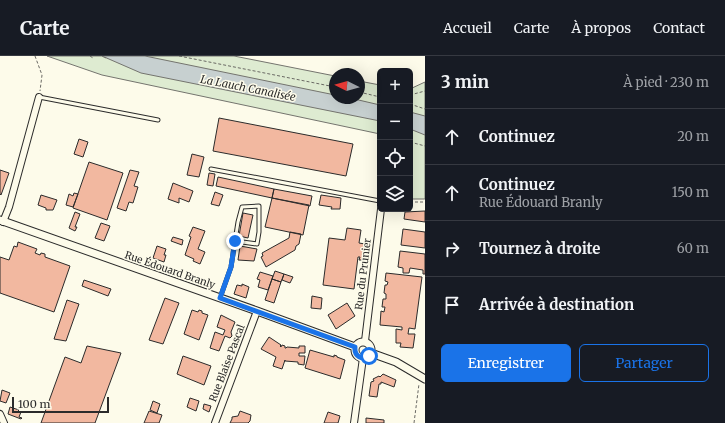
<!DOCTYPE html>
<html lang="fr">
<head>
<meta charset="utf-8">
<style>
	:root { --surface:#171b24; --page:#20242c; --text:#f1f3f6; --muted:#9ea1a6; --line:#363941; --accent:#1a73e8 }
	body { margin:0; font-family:Merriweather,serif; background:var(--page); color:var(--text) }
	.controls { position:absolute; right:12px; top:12px; display:grid; overflow:hidden; border-radius:6px; box-shadow:0 4px 16px #0002 }
	.controls button { width:36px; height:36px; display:grid; place-items:center; padding:0; border:0; border-bottom:1px solid var(--line); background:var(--surface); color:var(--text); font:20px sans-serif }
	.compass { position:absolute; left:329px; top:12px; width:36px; height:36px; border-radius:50%; background:var(--surface); box-shadow:0 4px 16px #0002; rotate:275deg }
	.scale { position:absolute; left:12px; bottom:10px; width:97px; box-sizing:border-box; padding-left:4px; border:2px solid #2b2b2b; border-top:0; font-size:11px; line-height:14px; white-space:nowrap; color:#2b2b2b; -webkit-text-stroke:3px #fdfbea; paint-order:stroke }
	.stop { position:absolute; width:12px; height:12px; margin:-9px; border:3px solid #1a73e8; border-radius:50%; background:#fff }
	.stop.end { background:#1a73e8; border-color:#fff; box-shadow:0 1px 4px #0008 }
	.list { margin:0; padding:0; list-style:none }
	h2 { display:flex; justify-content:space-between; align-items:center; height:52px; margin:0; padding:0 16px; font-size:17px }
	h2 small { font-size:13px; font-weight:400; color:var(--muted) }
	.list li { display:grid; grid-template-columns:26px 1fr auto; gap:12px; align-items:center; box-sizing:border-box; height:56px; padding:0 16px; border-top:1px solid var(--line) }
	.list b { display:block; font-size:15px; white-space:nowrap }
	.list p { margin:0; font-size:13px; white-space:nowrap; color:var(--muted) }
	.list em { font-size:13px; font-style:normal; color:var(--muted) }
	.actions { display:flex; gap:8px; padding:12px 16px }
	.actions a { flex:1; padding:9px 0; border:1px solid var(--accent); border-radius:6px; text-align:center; font-size:14px; color:var(--accent) }
	.actions .main { background:var(--accent); color:#fff }
	.icon { flex:none; width:22px; height:22px; fill:none; stroke:currentColor; stroke-width:2; stroke-linecap:round; stroke-linejoin:round }
	.map { position:relative; flex:none; width:425px; height:367px; overflow:hidden }
	header { display:flex; align-items:center; gap:24px; box-sizing:border-box; height:56px; padding:0 20px; background:var(--surface); border-bottom:1px solid var(--line) }
	header strong { font-size:19px }
	nav { display:flex; gap:22px; margin-inline-start:auto; font-size:14px }
	main { display:flex }
	aside { flex:1; background:var(--surface) }
	.map>svg:first-child { display:block }
	.green { fill:#deebd1; stroke:#74746e }
	.water { fill:#c7d0d0; stroke:#74746e }
	.building { fill:#f2b8a0; stroke:#2b2b2b }
	.lines { fill:none; stroke-linecap:round; stroke-linejoin:round }
	.service-casing { stroke:#2b2b2b; stroke-width:5 }
	.minor-casing { stroke:#2b2b2b; stroke-width:8 }
	.tertiary-casing { stroke:#2b2b2b; stroke-width:9 }
	.path { stroke:#6a6964; stroke-width:1; stroke-dasharray:3 2; stroke-linecap:butt }
	.service { stroke:#fdfbea; stroke-width:3 }
	.minor { stroke:#fdfbea; stroke-width:6 }
	.tertiary { stroke:#fdfbea; stroke-width:7 }
	.route { stroke:#1a73e8; stroke-width:5 }
	.labels { text-anchor:middle; dominant-baseline:central; stroke-width:3; stroke-linejoin:round; paint-order:stroke }
	.street-label { font-size:10px; fill:#2b2b2b; stroke:#fdfbea }
	.water-label { font-size:11px; font-style:italic; fill:#2b2b2b; stroke:#fdfbea }
</style>
</head>
<body>
<header>
<strong>Carte</strong>
<nav><a>Accueil</a><a>Carte</a><a>À propos</a><a>Contact</a></nav>
</header>
<main>
<div class="map">
<svg width="425" height="367" viewBox="0 0 425 367">
	<rect width="100%" height="100%" fill="#fdfbea"/>
	<path class="green" d="M47 0H102L106 2 108 0H234L335 20V42H359V25L380 29V78L102 19Z
		M425 26V143H410V33Z"/>
	<path class="water" d="M102 0H145L335 39V42H350L380 49V65L141 17Z
		M410 56 425 60V79L410 73Z"/>
	<path class="building" d="M219 62 353 88 346 120 213 95Z
		M79 83 88 86 83 101 74 98Z
		M192 98 204 101 199 121 187 119Z
		M89 106 123 117 107 164 73 152Z
		M0 114 9 117 1 139 0 138Z
		M130 114 139 116 134 130 138 131 133 147 129 146 126 155 117 152Z
		M209 117 215 118 213 130 207 129Z
		M218 121 274 133 272 142 216 130Z
		M173 127 193 135 189 146 179 142V147L168 143Z
		M274 133 312 140 310 150 272 142Z
		M215 136 223 139 219 150 211 148Z
		M74 137 78 138 73 151 66 149 69 138 73 140Z
		M41 139 57 144 53 154H46V152L38 149Z
		M321 139 341 142 340 153H331L332 151 319 149Z
		M272 142 309 149 303 179 265 171Z
		M425 155V166L404 163 405 156Z
		M75 156 80 158 75 171H77L75 175 69 172Z
		M243 157 253 159 248 182 239 180Z
		M101 167 110 170 104 185 95 182Z
		M193 171 205 175 198 193 205 196 200 208 193 205 194 203 185 199 191 181 189 180Z
		M347 172 361 174 359 187 365 188 362 204H359L360 201H358L354 233 323 229 329 182 345 184Z
		M403 173 425 176V192L401 189Z
		M290 176 301 178 299 188 296 190 295 194 266 211 261 201 263 200 262 197 289 182Z
		M173 181 183 184 182 189 171 185Z
		M18 186 37 193 35 197 40 199 41 197 45 198V201L70 210 54 256 0 237V201L9 204 14 190 17 191Z
		M157 190 166 193 164 199H166L164 206 153 202Z
		M240 190 257 193 254 205 238 204Z
		M400 195 425 198V218H423V214L410 212 409 217H403V212L398 211Z
		M275 215 284 218 281 226 272 223Z
		M260 216 273 220 268 234 258 231 260 224 257 223Z
		M386 217 422 221 415 273 409 272 408 278H415L413 292 400 291 401 287H396V273L402 274V271L380 269 381 255 384 256 385 251H382L383 243H386V238L384 237 385 229H387L388 226 385 225Z
		M284 218 293 221 290 227 282 224Z
		M272 223 281 226 274 247 265 244Z
		M84 224 111 233 108 240 82 230Z
		M242 228 249 231 246 242 234 238 237 229 242 230Z
		M312 240 322 242 321 253 311 252Z
		M165 242 179 247 163 288 149 284Z
		M67 244 79 248 66 285 54 283Z
		M347 247 355 260 336 273 328 259Z
		M192 254 198 256 199 254 202 255V257L208 259 199 284 184 278Z
		M221 259 235 266 231 276 232 280 230 282 225 280 219 295 210 292 215 276 223 279 225 274 217 271Z
		M269 281 281 289 280 290 281 291 282 289 285 290V292H286L287 291 299 292V290H305V297H299V300H305L304 309 298 308V306L285 305V304L282 313 273 310 276 301 261 293Z
		M87 290 121 297 95 367H41L65 301 81 307Z
		M310 294 334 301V299L337 300V301L345 304 340 323 305 312Z
		M183 300 211 310 204 329 177 318Z
		M383 318 396 324 394 331 381 326V328H379L377 341 369 340 371 326 374 325 373 323 379 320 380 321Z
		M2 334 10 337 6 347 0 345Z
		M190 342 199 345 196 355 187 351Z
		M153 345 160 348 157 357 150 354Z
		M204 348 211 350 209 356 203 353Z
		M10 351 19 354 18 355 21 356 19 361 22 362 21 363 8 358Z
		M149 355 162 359 159 367H144Z
		M240 355 251 359 250 365 248 367H230L232 363V361L238 360Z
		M328 356 340 360 338 367H324Z
		M366 362 384 364V367H366Z"/>
	<g class="lines">
		<g class="service-casing">
			<path id="service" d="M39 41 158 64
				M211 113 380 145
				M220 242 231 211 235 185 257 188 259 176V150L242 151 238 166 235 185"/>
		</g>
		<g class="minor-casing">
			<path id="minor" d="M3 166 9 151 39 41
				M365 285 381 153
				M0 358 4 367
				M215 367 257 255
				M354 367 363 302"/>
		</g>
		<g class="tertiary-casing">
			<path id="tertiary" d="M0 164 257 255 355 291
				M355 294a8 8 0 1 1 16 0a8 8 0 1 1-16 0Z
				M371 297 396 306 425 323"/>
		</g>
		<path class="path" d="M35 0 42 19 40 35
			M90 0 93 2
			M179 0 335 31
			M359 36 380 41
			M410 39 425 35
			M410 48 425 53
			M410 86 425 90
			M410 146H425
			M414 367 419 328"/>
		<use href="#service" class="service"/>
		<use href="#minor" class="minor"/>
		<use href="#tertiary" class="tertiary"/>
	</g>
	<g class="lines">
		<path class="route" d="M235 185 231 211 220 242 355 291C354 300 362 305 369 300"/>
	</g>
	<g class="labels">
		<g class="street-label">
			<text transform="translate(170 214) rotate(19)">Rue Édouard Branly</text>
			<text transform="translate(363 218) rotate(-83)">Rue du Prunier</text>
			<text transform="translate(227 307) rotate(-69)">Rue Blaise Pascal</text>
		</g>
		<g class="water-label">
			<text transform="translate(248 32) rotate(11)">La Lauch Canalisée</text>
		</g>
	</g>
</svg>
<div class="controls">
<button>+</button>
<button>−</button>
<button><svg class="icon" aria-label="locate" viewBox="0 0 24 24"><circle cx="12" cy="12" r="6"/><path d="M12 2v4M12 18v4M2 12h4M18 12h4"/></svg></button>
<button><svg class="icon" aria-label="layers" viewBox="0 0 24 24"><path d="M12 4l9 5-9 5-9-5zM3 14l9 5 9-5"/></svg></button>
</div>
<svg class="compass" viewBox="-18 -18 36 36"><path d="M0-13l5 13h-10z" fill="#e53935"/><path d="M0 13l5-13h-10z" fill="#9ea1a6"/></svg>
<div class="scale">100 m</div>
<div class="stop" style="left:369px;top:300px"></div>
<div class="stop end" style="left:235px;top:185px"></div>
</div>
<aside>
<h2>3 min<small>À pied · 230 m</small></h2>
<ul class="list">
<li><svg class="icon" aria-label="ahead" viewBox="0 0 24 24"><path d="M12 20V5M6 11l6-6 6 6"/></svg><div><b>Continuez</b></div><em>20 m</em></li>
<li><svg class="icon" aria-label="ahead" viewBox="0 0 24 24"><path d="M12 20V5M6 11l6-6 6 6"/></svg><div><b>Continuez</b><p>Rue Édouard Branly</p></div><em>150 m</em></li>
<li><svg class="icon" aria-label="right" viewBox="0 0 24 24"><path d="M7 20v-9h11M14 6l5 5-5 5"/></svg><div><b>Tournez à droite</b></div><em>60 m</em></li>
<li><svg class="icon" aria-label="arrive" viewBox="0 0 24 24"><path d="M6 21V4h12l-3 4 3 4H6"/></svg><div><b>Arrivée à destination</b></div></li>
</ul>
<div class="actions"><a class="main">Enregistrer</a><a>Partager</a></div>
</aside>
</main>
</body>
</html>
